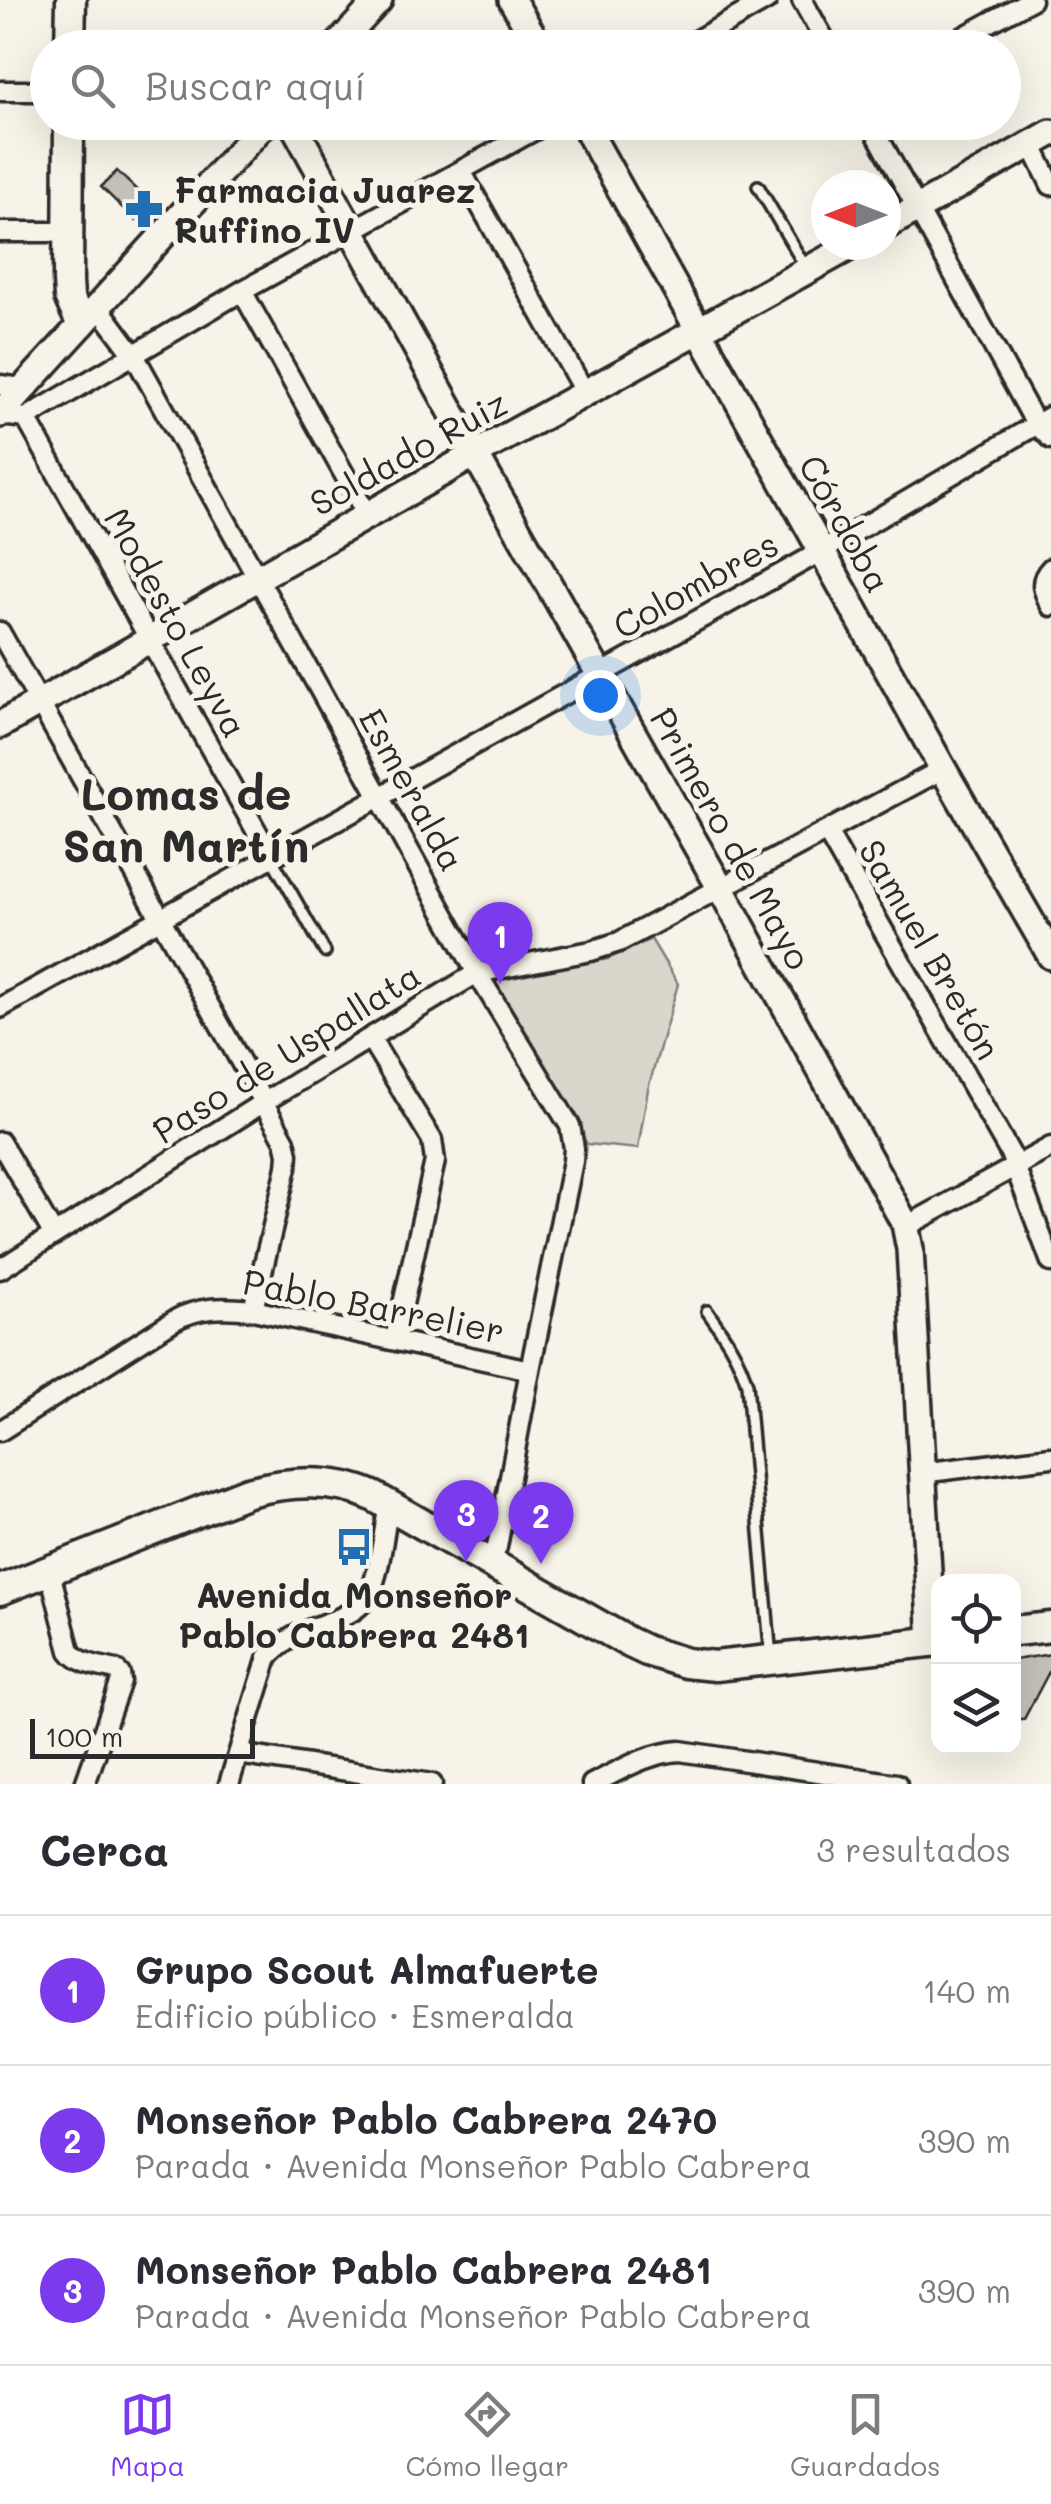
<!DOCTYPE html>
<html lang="es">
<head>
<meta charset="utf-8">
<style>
	:root { --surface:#fff; --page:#f7f7f7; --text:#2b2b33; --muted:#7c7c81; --line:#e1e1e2; --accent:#7c3aed }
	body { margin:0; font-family:Mali,sans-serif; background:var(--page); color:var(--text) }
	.controls { position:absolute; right:30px; bottom:30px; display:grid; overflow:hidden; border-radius:20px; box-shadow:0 10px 40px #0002 }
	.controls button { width:90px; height:90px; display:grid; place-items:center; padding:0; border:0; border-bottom:2px solid var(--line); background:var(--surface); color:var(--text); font:50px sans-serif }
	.compass { position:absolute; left:811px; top:170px; width:90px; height:90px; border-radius:50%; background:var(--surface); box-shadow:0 10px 40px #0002; rotate:270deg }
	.scale { position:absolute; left:30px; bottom:25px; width:225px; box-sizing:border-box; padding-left:10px; border:5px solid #2b2b2b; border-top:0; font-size:28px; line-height:35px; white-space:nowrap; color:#2b2b2b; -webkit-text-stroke:8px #f7f3e8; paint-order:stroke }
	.you { position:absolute; left:600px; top:695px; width:35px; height:35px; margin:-25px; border:8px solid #fff; border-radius:50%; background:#1a73e8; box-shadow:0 0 0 15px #1a73e833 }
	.badge { display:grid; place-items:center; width:65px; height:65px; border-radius:50%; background:var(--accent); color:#fff; font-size:32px; font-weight:700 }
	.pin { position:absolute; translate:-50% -82px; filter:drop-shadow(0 2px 5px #0008) }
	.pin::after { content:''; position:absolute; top:52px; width:35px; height:30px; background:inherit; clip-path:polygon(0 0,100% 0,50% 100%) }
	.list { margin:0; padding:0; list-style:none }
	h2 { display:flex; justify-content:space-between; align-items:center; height:130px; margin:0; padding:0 40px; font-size:42px }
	h2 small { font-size:32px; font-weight:400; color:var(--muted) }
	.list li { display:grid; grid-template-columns:65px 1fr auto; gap:30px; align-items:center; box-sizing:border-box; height:150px; padding:0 40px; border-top:2px solid var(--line) }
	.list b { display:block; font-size:38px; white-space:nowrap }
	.list p { margin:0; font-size:32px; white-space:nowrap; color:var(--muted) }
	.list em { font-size:32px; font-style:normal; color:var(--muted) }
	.icon { flex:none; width:55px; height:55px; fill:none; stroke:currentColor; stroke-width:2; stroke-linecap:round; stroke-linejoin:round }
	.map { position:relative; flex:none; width:1051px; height:1784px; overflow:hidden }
	.search { position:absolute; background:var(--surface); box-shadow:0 10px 40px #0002; left:30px; right:30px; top:30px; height:110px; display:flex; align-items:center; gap:25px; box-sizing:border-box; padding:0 35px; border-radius:55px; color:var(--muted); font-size:38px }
	.sheet { height:580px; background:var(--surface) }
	nav { display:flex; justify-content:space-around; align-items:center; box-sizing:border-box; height:140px; border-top:2px solid var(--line); background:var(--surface); font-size:28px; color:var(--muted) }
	nav a { display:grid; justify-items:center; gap:5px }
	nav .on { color:var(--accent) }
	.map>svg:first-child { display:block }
	.green { fill:#dad6cc; stroke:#82807c; stroke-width:2.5 }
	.building { fill:#c4c1b9; stroke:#2b2b2b; stroke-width:2.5 }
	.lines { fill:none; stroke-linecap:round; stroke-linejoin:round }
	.lane-casing { stroke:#2b2b2b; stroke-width:16 }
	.street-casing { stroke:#2b2b2b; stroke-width:25 }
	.secondary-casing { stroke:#2b2b2b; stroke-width:32 }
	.primary-casing { stroke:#2b2b2b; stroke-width:35 }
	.lane { stroke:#f7f3e8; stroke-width:9 }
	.street { stroke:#f7f3e8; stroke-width:18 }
	.secondary { stroke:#f7f3e8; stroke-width:25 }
	.primary { stroke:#f7f3e8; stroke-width:28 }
	.labels { text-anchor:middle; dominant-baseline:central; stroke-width:10; stroke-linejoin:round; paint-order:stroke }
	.poi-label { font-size:35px; font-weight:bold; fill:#2b2b2b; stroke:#f7f3e8; text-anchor:start }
	.street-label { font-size:35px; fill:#2b2b2b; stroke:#f7f3e8 }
	.district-label { font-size:45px; font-weight:bold; fill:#2b2b2b; stroke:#f7f3e8 }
</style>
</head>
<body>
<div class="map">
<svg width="1051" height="1784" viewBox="0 0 1051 1784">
	<rect width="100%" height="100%" fill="#f7f3e8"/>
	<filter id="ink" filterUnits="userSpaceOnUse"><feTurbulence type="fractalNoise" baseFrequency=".01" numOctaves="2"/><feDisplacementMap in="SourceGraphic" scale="20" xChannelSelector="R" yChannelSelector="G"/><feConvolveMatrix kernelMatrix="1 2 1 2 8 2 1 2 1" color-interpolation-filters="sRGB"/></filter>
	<g filter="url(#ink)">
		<path class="green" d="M651 939 678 984 648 1089 638 1149 587 1144 490 979 608 959Z"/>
		<path class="building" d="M117 171 152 205 136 221 101 187Z
			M1051 1654V1668L1024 1719H1014V1660Z"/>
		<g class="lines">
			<g class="lane-casing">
				<path id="lane" d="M758 186 806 268
					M271 857 325 952
					M707 1311C724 1335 739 1356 747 1384L771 1658"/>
			</g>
			<g class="street-casing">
				<path id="street" d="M802 0 829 48
					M683 48 767 0
					M943 48 1031 0
					M0 91H48
					M870 122 1036 424 1051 439
					M1031 144 1051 185
					M461 171 585 393
					M0 232H67
					M242 291 367 515
					M97 305 134 355 477 973 570 1126 574 1148 573 1161 530 1370 497 1547 489 1563
					M0 385 22 388
					M0 415 26 418 242 291 549 122
					M26 418 271 857
					M1051 568C1038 581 1043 591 1051 606
					M0 632 285 1141 288 1154 287 1167 253 1310
					M827 832 1010 1153 1051 1262
					M0 1008 822 551 1051 416
					M370 1038 432 1140 435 1161 395 1340
					M0 1142 54 1235
					M905 1224 916 1221 1051 1147
					M0 1269 264 1102 477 973 591 951 619 942 943 769
					M0 1431 173 1321C199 1306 224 1307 253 1310L530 1370
					M921 1473 1051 1457
					M50 1572 70 1651C80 1665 101 1666 116 1670L120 1674 121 1681 85 1784
					M238 1754 432 1784
					M229 1784 268 1657C286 1637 305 1631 329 1622 344 1617 359 1610 368 1596 380 1575 384 1529 389 1504
					M592 1784C621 1770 648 1753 680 1751L897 1784"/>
			</g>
			<g class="secondary-casing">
				<path id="secondary" d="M512 0 540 48
					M335 48 379 0
					M292 122 475 454 721 889 905 1224 910 1249 932 1642
					M583 122 943 769 1051 956
					M886 226 1051 133
					M0 414 266 122
					M0 725 475 454 853 245"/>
			</g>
			<g class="primary-casing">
				<path id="primary" d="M70 48 71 0
					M69 122 68 281 69 297 81 323
					M0 1590 248 1492C290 1481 333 1478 373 1496L628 1642 647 1651 686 1663 715 1666 938 1641
					M1014 1631 1051 1627"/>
			</g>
			<use href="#lane" class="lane"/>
			<use href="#street" class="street"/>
			<use href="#secondary" class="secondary"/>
			<use href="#primary" class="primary"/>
		</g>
	</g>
	<defs>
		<g id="pharmacy-bare" transform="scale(3)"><path d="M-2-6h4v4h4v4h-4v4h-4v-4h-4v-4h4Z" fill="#1f6fb2" stroke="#f7f3e8" stroke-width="2.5" paint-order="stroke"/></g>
		<g id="bus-bare" transform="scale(3)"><path d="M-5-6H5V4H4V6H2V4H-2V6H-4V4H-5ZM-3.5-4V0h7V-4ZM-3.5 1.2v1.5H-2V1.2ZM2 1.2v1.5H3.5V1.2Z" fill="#1f6fb2" stroke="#f7f3e8" stroke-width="2.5" paint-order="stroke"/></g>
	</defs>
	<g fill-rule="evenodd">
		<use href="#pharmacy-bare" x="144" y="209"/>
		<use href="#bus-bare" x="354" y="1547"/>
	</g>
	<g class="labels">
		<g class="poi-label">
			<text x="174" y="189">Farmacia Juarez<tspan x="174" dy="40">Ruffino IV</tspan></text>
			<text x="354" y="1594" text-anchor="middle">Avenida Monseñor<tspan x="354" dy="40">Pablo Cabrera 2481</tspan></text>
		</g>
		<g class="street-label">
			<text transform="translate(408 452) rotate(-29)">Soldado Ruiz</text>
			<text transform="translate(846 523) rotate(61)">Córdoba</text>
			<text transform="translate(695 584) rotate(-29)">Colombres</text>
			<text transform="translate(177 622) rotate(61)">Modesto Leyva</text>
			<text transform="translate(413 789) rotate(61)">Esmeralda</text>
			<text transform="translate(732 838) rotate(61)">Primero de Mayo</text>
			<text transform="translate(931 949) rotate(60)">Samuel Bretón</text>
			<text transform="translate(286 1052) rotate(-32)">Paso de Uspallata</text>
			<text transform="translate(374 1305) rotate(11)">Pablo Barrelier</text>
		</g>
		<g class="district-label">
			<text x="186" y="792">Lomas de<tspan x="186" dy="52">San Martín</tspan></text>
		</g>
	</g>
</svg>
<div class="controls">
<button><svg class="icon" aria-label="locate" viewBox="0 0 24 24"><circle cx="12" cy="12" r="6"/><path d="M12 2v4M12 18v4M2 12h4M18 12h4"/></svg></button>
<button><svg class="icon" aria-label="layers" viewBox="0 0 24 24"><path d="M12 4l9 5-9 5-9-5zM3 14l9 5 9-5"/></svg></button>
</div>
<svg class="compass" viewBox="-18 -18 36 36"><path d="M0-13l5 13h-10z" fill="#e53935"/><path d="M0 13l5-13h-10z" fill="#7c7c81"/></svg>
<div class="scale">100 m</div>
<div class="you"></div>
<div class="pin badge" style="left:500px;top:984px">1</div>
<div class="pin badge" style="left:541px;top:1564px">2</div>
<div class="pin badge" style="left:466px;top:1562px">3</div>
<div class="search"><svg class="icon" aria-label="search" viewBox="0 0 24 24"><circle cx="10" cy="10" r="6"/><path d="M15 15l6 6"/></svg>Buscar aquí</div>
</div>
<section class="sheet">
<h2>Cerca<small>3 resultados</small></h2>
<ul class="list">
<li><span class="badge">1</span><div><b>Grupo Scout Almafuerte</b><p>Edificio público · Esmeralda</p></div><em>140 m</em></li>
<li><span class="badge">2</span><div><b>Monseñor Pablo Cabrera 2470</b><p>Parada · Avenida Monseñor Pablo Cabrera</p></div><em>390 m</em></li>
<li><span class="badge">3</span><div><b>Monseñor Pablo Cabrera 2481</b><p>Parada · Avenida Monseñor Pablo Cabrera</p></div><em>390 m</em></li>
</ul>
</section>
<nav>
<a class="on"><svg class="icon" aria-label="map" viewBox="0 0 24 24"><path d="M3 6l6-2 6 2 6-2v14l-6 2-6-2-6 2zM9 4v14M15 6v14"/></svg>Mapa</a>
<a><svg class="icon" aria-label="directions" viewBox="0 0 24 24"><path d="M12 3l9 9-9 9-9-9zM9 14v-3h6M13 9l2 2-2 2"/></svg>Cómo llegar</a>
<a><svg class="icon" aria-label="saved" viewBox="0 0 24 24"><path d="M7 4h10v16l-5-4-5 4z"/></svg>Guardados</a>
</nav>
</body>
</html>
